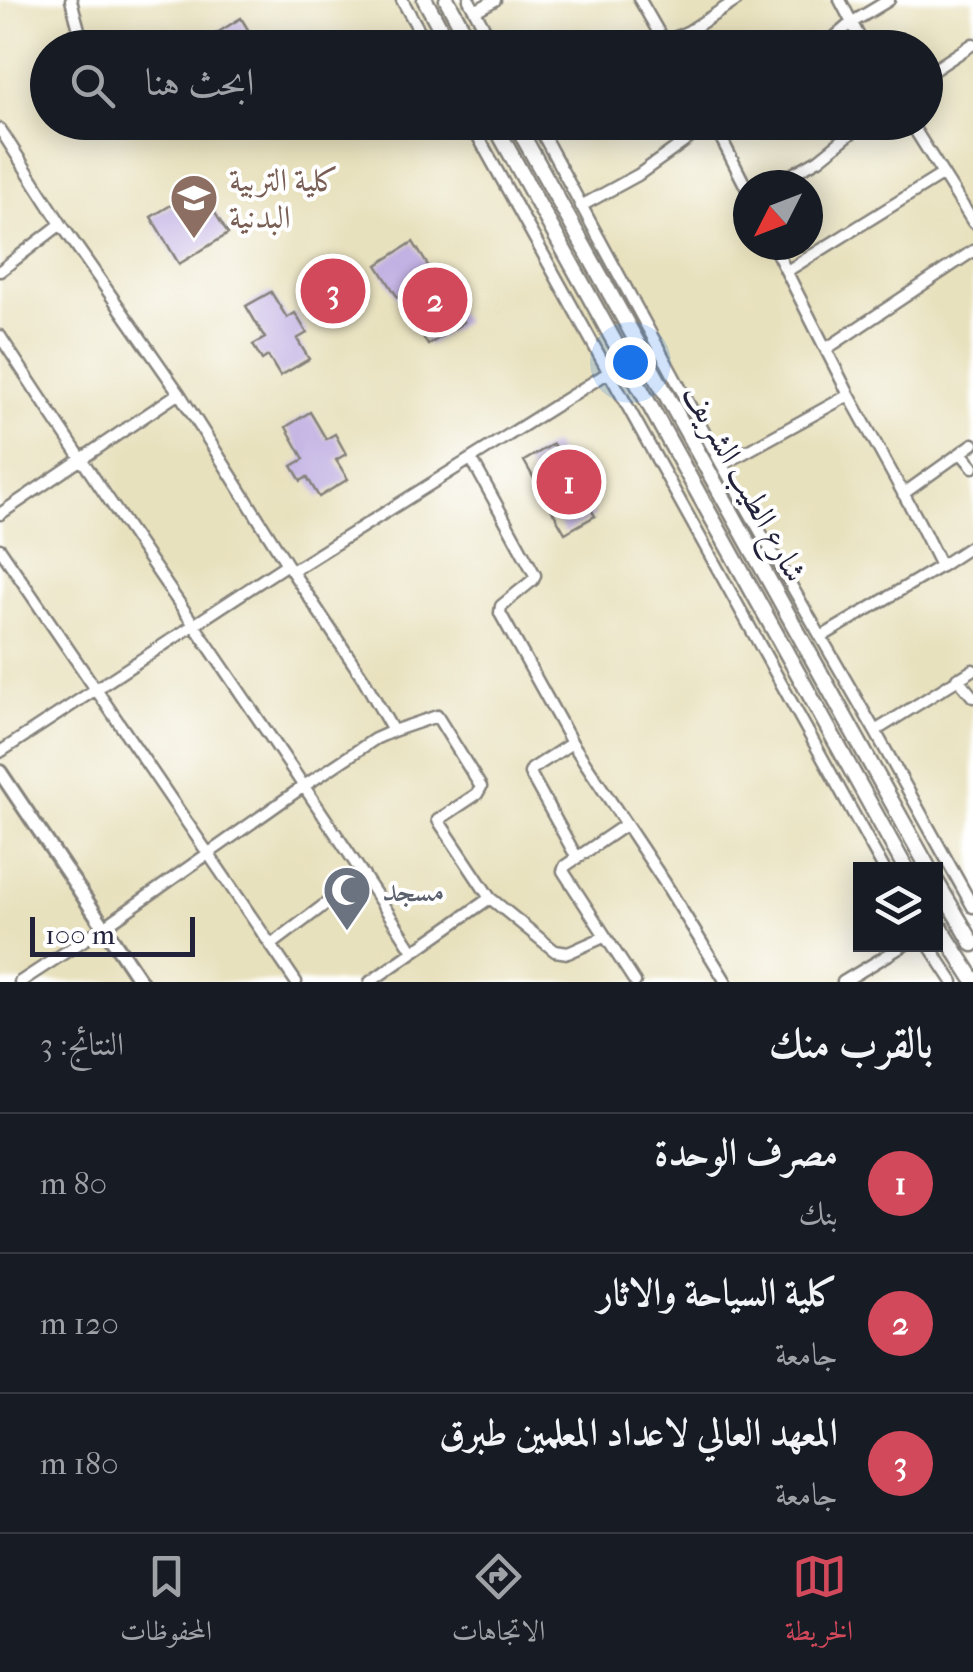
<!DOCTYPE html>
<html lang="ar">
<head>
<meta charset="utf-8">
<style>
	:root { --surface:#171b24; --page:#20242c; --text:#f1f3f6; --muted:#9ea1a6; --line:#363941; --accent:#d1495b }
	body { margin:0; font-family:"IM FELL French Canon",Amiri,serif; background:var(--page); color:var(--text); direction:rtl }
	.controls { position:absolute; right:30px; bottom:30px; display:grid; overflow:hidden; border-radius:0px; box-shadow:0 5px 25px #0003 }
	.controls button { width:90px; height:90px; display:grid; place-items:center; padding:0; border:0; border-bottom:2px solid var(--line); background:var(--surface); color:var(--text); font:50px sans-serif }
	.compass { position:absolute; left:733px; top:170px; width:90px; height:90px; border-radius:50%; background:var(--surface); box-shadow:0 5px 25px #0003; rotate:228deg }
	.scale { position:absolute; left:30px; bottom:25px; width:165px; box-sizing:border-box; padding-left:10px; border:5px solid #22223b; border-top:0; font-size:28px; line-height:35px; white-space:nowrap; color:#22223b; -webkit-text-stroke:8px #fff; paint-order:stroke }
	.you { position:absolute; left:630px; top:362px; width:35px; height:35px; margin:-25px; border:8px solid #fff; border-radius:50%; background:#1a73e8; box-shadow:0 0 0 15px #1a73e833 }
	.badge { display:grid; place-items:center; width:65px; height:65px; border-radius:50%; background:var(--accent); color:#fff; font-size:32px; font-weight:700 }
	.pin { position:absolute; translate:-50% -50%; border:5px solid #fff; box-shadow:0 2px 10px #0006 }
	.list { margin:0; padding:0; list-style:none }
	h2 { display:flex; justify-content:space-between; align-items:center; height:130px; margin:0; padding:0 40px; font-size:42px }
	h2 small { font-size:32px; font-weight:400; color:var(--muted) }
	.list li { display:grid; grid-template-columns:65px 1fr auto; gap:30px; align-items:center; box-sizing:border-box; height:140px; padding:0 40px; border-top:2px solid var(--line) }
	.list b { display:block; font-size:38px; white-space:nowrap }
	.list p { margin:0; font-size:32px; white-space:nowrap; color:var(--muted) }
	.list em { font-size:32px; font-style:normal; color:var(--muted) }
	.icon { flex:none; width:55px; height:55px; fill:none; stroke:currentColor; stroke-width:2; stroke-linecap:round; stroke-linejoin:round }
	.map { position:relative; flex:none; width:973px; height:982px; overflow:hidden; direction:ltr }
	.search { position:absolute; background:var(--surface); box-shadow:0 5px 25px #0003; left:30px; right:30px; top:30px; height:110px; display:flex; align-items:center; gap:25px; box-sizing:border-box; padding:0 35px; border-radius:55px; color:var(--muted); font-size:38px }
	.sheet { height:550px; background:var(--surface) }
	nav { display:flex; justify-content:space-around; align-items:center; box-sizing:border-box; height:140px; border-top:2px solid var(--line); background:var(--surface); font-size:28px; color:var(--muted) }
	nav a { display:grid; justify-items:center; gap:5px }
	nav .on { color:var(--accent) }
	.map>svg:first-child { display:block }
	.building { fill:#c2b2e3 }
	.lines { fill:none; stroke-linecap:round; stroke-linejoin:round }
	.minor-casing { stroke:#85827c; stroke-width:15 }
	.tertiary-casing { stroke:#85827c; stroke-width:18 }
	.secondary-casing { stroke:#85827c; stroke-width:19 }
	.minor { stroke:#fff; stroke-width:10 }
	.tertiary { stroke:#fff; stroke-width:12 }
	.secondary { stroke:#fff; stroke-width:14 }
	.labels { text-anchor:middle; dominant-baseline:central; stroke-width:8; stroke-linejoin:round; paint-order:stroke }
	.education-label { font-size:32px; fill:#785e54; stroke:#fff; text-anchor:start }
	.street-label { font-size:32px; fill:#22223b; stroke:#fff }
	.worship-label { font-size:32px; fill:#5b616d; stroke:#fff; text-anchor:start }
</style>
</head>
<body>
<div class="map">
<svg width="973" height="982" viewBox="0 0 973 982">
	<rect width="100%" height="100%" fill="#fff"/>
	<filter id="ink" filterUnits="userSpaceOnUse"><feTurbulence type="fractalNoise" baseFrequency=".01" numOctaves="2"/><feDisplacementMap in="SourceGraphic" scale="20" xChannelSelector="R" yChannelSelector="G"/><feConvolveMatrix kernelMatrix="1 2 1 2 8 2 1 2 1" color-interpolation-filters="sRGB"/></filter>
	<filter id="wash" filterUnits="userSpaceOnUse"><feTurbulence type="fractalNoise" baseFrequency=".0048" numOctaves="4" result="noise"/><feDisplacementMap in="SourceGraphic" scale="40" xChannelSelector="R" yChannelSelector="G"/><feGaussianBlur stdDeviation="2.25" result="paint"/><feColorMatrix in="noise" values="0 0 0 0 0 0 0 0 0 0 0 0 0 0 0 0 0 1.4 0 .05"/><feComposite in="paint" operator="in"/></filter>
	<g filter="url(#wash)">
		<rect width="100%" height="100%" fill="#e8e1bd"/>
		<g id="blocks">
			<path class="building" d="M241 18 259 48H193Z
				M200 188 228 234 179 264 151 217Z
				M413 242 464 322 428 345 377 265Z
				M271 292 287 318 295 313 307 333 297 339 309 359 280 376 268 356 262 360 253 345 265 338 246 306Z
				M310 412 326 439 335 434 346 454 336 460 348 479 319 497 307 477 301 481 292 466 304 459 286 427Z
				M553 444 595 516 565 533 524 461Z"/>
		</g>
	</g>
	<g filter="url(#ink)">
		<use href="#blocks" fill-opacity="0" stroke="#85827c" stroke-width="2.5"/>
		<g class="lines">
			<g class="minor-casing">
				<path id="minor" d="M71 0 84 48
					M402 0 429 48
					M469 0 495 48
					M640 0 667 47
					M840 0 865 48
					M475 11 495 0
					M665 42 689 31 737 0
					M822 48 851 23 889 0
					M926 75 973 44
					M98 122 99 128
					M470 122 884 869
					M536 122 722 465 875 731 973 907
					M713 122 748 191
					M910 122 973 222
					M0 129 61 224 179 393 287 564 363 678 393 731 375 739 304 786 104 927 20 982
					M773 185 819 159 865 122
					M581 206 638 175 712 122
					M773 245 849 395 919 522 941 566 973 545
					M0 271 61 224
					M787 271 943 174
					M0 336C134 543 279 743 413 951
					M826 349 973 251
					M961 453 973 467
					M472 460 535 575 533 580 501 606 500 613 572 743 665 883 726 982
					M722 465 849 395
					M903 494 973 444
					M0 514 179 393
					M0 549 296 982
					M292 571 609 372
					M821 637 941 566
					M957 678 973 697
					M393 731 437 716 481 787 477 794 438 820 490 898
					M875 731 973 670
					M572 743 532 769 530 773 577 858
					M0 752 287 564
					M625 825 565 866 563 871 635 982
					M928 944 953 982
					M271 945 364 875
					M370 982 490 898 555 951 568 953 604 937
					M843 982 906 944"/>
			</g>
			<g class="tertiary-casing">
				<path id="tertiary" d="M0 772 141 982"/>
			</g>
			<g class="secondary-casing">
				<path id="secondary" d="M425 0 451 48
					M447 0 473 48
					M493 122 906 869
					M515 122 929 869
					M936 881 973 944
					M936 921 973 979"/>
			</g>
			<use href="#minor" class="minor"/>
			<use href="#tertiary" class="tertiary"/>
			<use href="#secondary" class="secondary"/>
		</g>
	</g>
	<defs>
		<g id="university-pin" transform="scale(2.5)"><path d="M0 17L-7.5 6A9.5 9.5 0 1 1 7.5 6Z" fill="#8d6e63" stroke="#fff"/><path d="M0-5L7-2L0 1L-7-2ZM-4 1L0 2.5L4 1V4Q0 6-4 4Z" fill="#fff"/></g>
		<g id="mosque-pin" transform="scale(2.5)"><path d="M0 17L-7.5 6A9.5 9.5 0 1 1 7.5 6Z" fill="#6b7280" stroke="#fff"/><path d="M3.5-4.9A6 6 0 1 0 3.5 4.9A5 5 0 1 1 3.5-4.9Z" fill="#fff"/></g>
	</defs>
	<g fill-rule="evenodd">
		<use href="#university-pin" x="194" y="198"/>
		<use href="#mosque-pin" x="347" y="890"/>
	</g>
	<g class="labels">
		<g class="education-label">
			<text x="229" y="180">كلية التربية<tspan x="229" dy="37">البدنية</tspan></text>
		</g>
		<g class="street-label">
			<text transform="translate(745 483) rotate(61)">شارع الطيب الشريف</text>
		</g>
		<g class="worship-label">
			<text x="382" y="890">مسجد</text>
		</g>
	</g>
</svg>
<div class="controls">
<button><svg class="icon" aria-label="layers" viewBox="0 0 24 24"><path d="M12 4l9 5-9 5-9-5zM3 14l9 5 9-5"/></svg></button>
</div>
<svg class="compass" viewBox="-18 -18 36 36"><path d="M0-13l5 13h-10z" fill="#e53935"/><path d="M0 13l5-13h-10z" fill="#9ea1a6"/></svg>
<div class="scale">100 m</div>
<div class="you"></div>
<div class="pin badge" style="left:569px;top:482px">1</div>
<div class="pin badge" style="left:435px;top:300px">2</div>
<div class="pin badge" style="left:333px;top:291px">3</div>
<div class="search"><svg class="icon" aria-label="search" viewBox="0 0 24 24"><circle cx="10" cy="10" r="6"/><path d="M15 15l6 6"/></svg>ابحث هنا</div>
</div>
<section class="sheet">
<h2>بالقرب منك<small>النتائج: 3</small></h2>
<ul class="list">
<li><span class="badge">1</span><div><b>مصرف الوحدة</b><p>بنك</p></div><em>80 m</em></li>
<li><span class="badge">2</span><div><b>كلية السياحة والاثار</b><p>جامعة</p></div><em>120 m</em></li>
<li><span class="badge">3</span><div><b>المعهد العالي لاعداد المعلمين طبرق</b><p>جامعة</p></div><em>180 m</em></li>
</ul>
</section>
<nav>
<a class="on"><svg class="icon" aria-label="map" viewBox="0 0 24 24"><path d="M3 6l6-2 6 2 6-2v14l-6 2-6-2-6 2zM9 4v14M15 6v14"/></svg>الخريطة</a>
<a><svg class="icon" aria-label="directions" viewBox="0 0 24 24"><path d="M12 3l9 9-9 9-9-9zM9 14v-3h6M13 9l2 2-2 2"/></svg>الاتجاهات</a>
<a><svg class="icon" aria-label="saved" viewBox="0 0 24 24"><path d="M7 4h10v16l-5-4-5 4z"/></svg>المحفوظات</a>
</nav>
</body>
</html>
